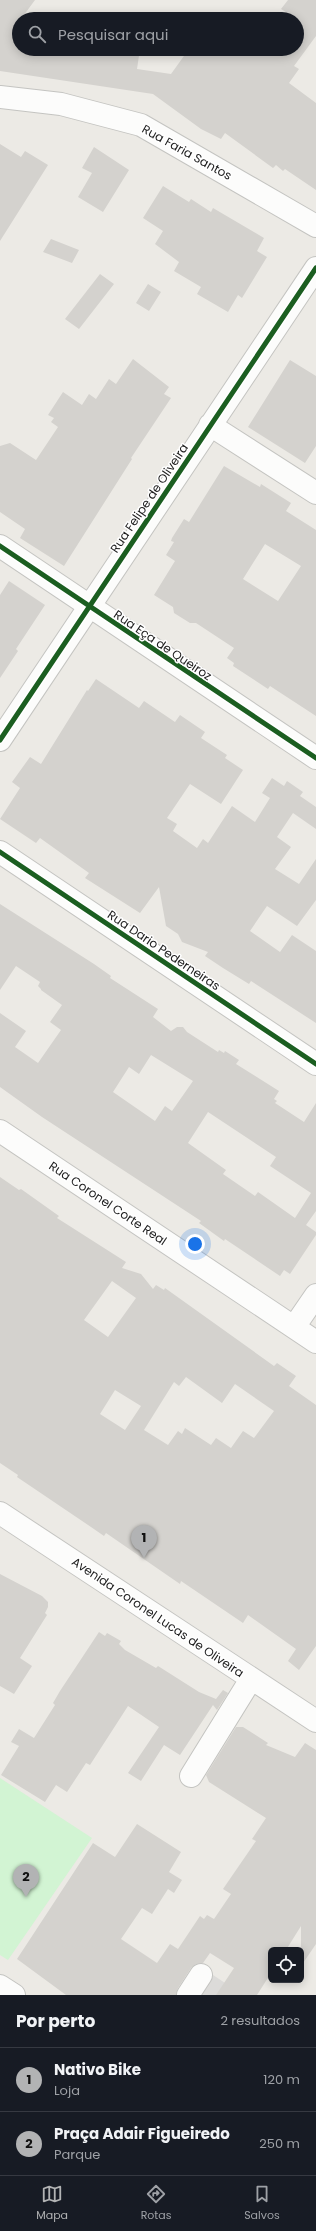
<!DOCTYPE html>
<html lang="pt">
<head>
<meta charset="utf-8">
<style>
	:root { --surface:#171b24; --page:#20242c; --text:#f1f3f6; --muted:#9ea1a6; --line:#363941; --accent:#b2b3b4 }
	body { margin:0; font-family:Poppins,sans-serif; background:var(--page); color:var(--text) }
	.controls { position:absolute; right:12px; bottom:12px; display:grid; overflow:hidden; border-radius:6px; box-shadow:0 2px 10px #0003 }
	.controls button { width:36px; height:36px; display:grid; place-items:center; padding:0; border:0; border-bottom:1px solid var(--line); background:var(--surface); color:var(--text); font:20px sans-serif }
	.you { position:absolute; left:195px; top:1244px; width:14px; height:14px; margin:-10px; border:3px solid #fff; border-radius:50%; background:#1a73e8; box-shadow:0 0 0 6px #1a73e833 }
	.badge { display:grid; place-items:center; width:26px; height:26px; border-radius:50%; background:var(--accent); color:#111; font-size:13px; font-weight:700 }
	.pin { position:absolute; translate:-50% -33px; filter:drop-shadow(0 1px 2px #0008) }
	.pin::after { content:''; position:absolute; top:21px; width:14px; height:12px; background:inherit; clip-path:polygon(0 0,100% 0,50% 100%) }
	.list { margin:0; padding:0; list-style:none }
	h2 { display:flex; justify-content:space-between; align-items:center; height:52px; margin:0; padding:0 16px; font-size:17px }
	h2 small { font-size:13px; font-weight:400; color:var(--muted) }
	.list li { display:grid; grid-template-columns:26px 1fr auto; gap:12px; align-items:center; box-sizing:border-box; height:64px; padding:0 16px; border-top:1px solid var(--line) }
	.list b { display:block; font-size:15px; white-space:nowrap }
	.list p { margin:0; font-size:13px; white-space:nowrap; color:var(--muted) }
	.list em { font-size:13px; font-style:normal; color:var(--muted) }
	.icon { flex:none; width:22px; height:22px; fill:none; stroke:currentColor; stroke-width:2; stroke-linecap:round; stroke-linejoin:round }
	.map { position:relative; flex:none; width:316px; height:1995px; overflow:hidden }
	.search { position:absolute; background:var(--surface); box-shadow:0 2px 10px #0003; left:12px; right:12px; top:12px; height:44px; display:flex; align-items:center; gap:10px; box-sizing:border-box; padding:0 14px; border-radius:22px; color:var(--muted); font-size:15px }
	.sheet { height:180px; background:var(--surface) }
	nav { display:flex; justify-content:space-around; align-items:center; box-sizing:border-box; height:56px; border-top:1px solid var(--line); background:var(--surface); font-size:11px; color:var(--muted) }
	nav a { display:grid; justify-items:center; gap:2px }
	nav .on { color:var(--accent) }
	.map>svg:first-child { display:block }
	.park { fill:#d2f4d3 }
	.parking { fill:#dcdbd9 }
	.building { fill:#d4d2ce; fill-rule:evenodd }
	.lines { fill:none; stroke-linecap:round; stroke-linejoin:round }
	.minor-casing { stroke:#c4c4c1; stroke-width:24 }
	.minor { stroke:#fcfcfb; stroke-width:22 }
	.cycleway-casing { stroke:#fff; stroke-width:8 }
	.cycleway { stroke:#1b5e20; stroke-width:5 }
	.labels { text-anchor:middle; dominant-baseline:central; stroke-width:3; stroke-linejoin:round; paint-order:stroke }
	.street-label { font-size:12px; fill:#1d1d1d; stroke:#fff }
</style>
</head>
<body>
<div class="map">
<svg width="316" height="1995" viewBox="0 0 316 1995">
	<rect width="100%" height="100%" fill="#eceae5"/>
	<path class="park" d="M0 1778 92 1838 8 1960 0 1955Z"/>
	<path class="parking" d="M201 1967 225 1983 217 1995H183Z"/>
	<path class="building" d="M0 0H35L21 19H19V49H140L137 69 171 74 189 49H297V19L281 9 288 0H316V36L294 66 299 69 289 83 316 103V190L285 169 283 171 276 165 273 168 225 133 221 139 201 129 153 94 0 71Z
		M0 144 21 157 25 151 48 165 0 241Z
		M94 147 129 170 103 212 78 197 92 173 82 168Z
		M163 186 189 202 191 199 211 212 213 208 264 238 257 251 267 257 242 298 238 295 228 312 197 294 201 287 174 271 179 262 155 244 163 231 143 218Z
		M51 239 79 250 72 263 43 252Z
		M100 274 114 284 79 329 65 319Z
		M148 284 161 292 149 311 136 303Z
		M133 359 169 387 164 394 171 398 131 458 132 459 64 566 20 538 25 529 0 512V446L10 443 36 460 58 427 51 422 54 418 48 415 63 392 82 405 89 394 96 399 109 379 116 384Z
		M290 360 316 376V446L305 463 248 427Z
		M224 466 260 487 261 484 291 503 286 511 316 530V716L270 686 268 689 233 666 234 663 227 658 234 648 196 623H190L174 613 173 607 154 595 175 561 166 555 174 542 171 541 172 538 184 519 189 522ZM265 544 301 566 278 601 243 579Z
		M9 581 45 605 16 649 18 651 0 678V595Z
		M96 679 139 708 144 701 175 722 180 715 205 732 201 738 227 755 225 758 243 770 221 804 190 784 167 818 177 824 173 831 197 848 203 839 208 843 232 806 255 822 270 798 262 793 272 778 284 786 287 781 303 792 300 796 316 807V829L293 813 277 837 291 847 275 869 299 884 316 859V900L297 926 267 906 250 931 280 952 292 935 316 951V1023L251 981 249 984 223 968 205 956 208 952 182 942 178 934 166 926 159 887 140 913 85 878 89 873 40 838 36 843 0 819 20 788 12 782 30 757 41 764 87 690 88 691Z
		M0 904 94 964 111 976 110 978 158 1009 153 1017 171 1031 177 1027H183L187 1032 218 1052 219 1050 224 1053 225 1051 239 1060 236 1064 279 1091 274 1099 277 1101 275 1103 304 1122 316 1103V1211L306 1225 316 1232V1235L290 1274 284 1270 280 1276 225 1239 224 1241 199 1223 201 1221 42 1117 0 1087V1013L26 1031 15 1047 38 1063 61 1030 50 1022 62 1005 41 990V989L38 986 40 982 16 966 0 990ZM151 1055 193 1081 172 1111 165 1106 155 1121 113 1092 129 1067 139 1074ZM208 1112 276 1157 270 1166 311 1193 295 1218 258 1192 255 1196 223 1174 226 1170 188 1143Z
		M0 1177 19 1190 21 1189 59 1216 57 1218 126 1262 122 1268 141 1274 153 1289 156 1285 164 1290 165 1288 274 1366 277 1363 296 1376 289 1386 316 1405V1646L299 1670 288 1661 296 1649 248 1615 243 1623 181 1581 180 1584 106 1533 104 1536 91 1527 17 1477 18 1475 0 1463ZM112 1281 136 1298 108 1337 84 1320ZM186 1377 222 1403 235 1384 274 1411 254 1438 243 1431 231 1448 216 1438 211 1445 185 1428 182 1434 178 1431 168 1445 144 1430 174 1382 179 1386ZM115 1390 141 1406 125 1430 100 1414Z
		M0 1574 42 1596 48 1602V1607L45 1613 47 1615 20 1658 32 1666 14 1694 0 1686Z
		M99 1632 105 1636 107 1633 121 1641 119 1644 125 1650 156 1668 158 1666 199 1692 216 1699 223 1690 228 1693 217 1710 213 1705 180 1755 164 1745 141 1781 128 1773 159 1727 128 1706 90 1765 86 1763 67 1792 56 1785 45 1802 1 1775 19 1746 11 1742 19 1729 34 1738 55 1705 53 1703 60 1691Z
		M236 1727H243L268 1743 266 1745 295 1757 305 1743 316 1750V1944L301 1966V1926L286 1950H271V1973L257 1995H216L234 1968 210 1953 203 1963 196 1964 191 1968 178 1988 176 1995H66L17 1959 93 1843 115 1857 137 1824 181 1852 169 1872 182 1880 174 1893 168 1889 152 1914 142 1908 121 1939 157 1963 170 1944 178 1949 200 1916 204 1919 207 1915 214 1919 231 1894 223 1889 256 1841 252 1839 266 1818 209 1782 206 1775Z"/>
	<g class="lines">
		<g class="minor-casing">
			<path id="minor" d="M0 97 61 104 141 125 316 226
				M210 425 316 493
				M0 546 316 758
				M0 740 316 268
				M0 852 316 1064
				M0 1131 316 1342
				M294 1327 316 1295
				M0 1513 316 1721
				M191 1776 251 1679
				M0 1986 14 1995
				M188 1995 201 1975"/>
		</g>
		<use href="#minor" class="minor"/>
		<g class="cycleway-casing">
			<path id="cycleway" d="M0 546 316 758
				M0 740 316 268
				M0 852 316 1064"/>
		</g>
		<use href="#cycleway" class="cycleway"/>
	</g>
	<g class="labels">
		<g class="street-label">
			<text transform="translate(187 152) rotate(29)">Rua Faria Santos</text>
			<text transform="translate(149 498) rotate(-56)">Rua Felipe de Oliveira</text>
			<text transform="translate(163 645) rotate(34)">Rua Eça de Queiroz</text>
			<text transform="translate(164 950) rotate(34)">Rua Dario Pederneiras</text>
			<text transform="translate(108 1203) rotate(34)">Rua Coronel Corte Real</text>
			<text transform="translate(158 1617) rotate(34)">Avenida Coronel Lucas de Oliveira</text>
		</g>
	</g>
</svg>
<div class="controls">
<button><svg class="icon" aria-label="locate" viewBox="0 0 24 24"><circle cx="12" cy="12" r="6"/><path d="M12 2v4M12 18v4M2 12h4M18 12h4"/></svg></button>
</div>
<div class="you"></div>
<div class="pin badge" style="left:144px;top:1558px">1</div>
<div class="pin badge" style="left:26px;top:1897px">2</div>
<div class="search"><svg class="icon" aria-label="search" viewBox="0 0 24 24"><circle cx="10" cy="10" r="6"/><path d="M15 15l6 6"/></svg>Pesquisar aqui</div>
</div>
<section class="sheet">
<h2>Por perto<small>2 resultados</small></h2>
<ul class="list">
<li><span class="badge">1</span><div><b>Nativo Bike</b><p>Loja</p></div><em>120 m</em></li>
<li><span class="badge">2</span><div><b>Praça Adair Figueiredo</b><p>Parque</p></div><em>250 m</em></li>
</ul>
</section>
<nav>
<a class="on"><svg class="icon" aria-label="map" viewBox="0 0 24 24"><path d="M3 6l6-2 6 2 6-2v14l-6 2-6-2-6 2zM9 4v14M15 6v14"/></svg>Mapa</a>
<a><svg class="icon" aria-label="directions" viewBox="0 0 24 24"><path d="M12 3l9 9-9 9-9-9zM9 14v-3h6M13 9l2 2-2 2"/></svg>Rotas</a>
<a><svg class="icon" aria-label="saved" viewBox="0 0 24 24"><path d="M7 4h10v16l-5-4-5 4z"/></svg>Salvos</a>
</nav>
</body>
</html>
